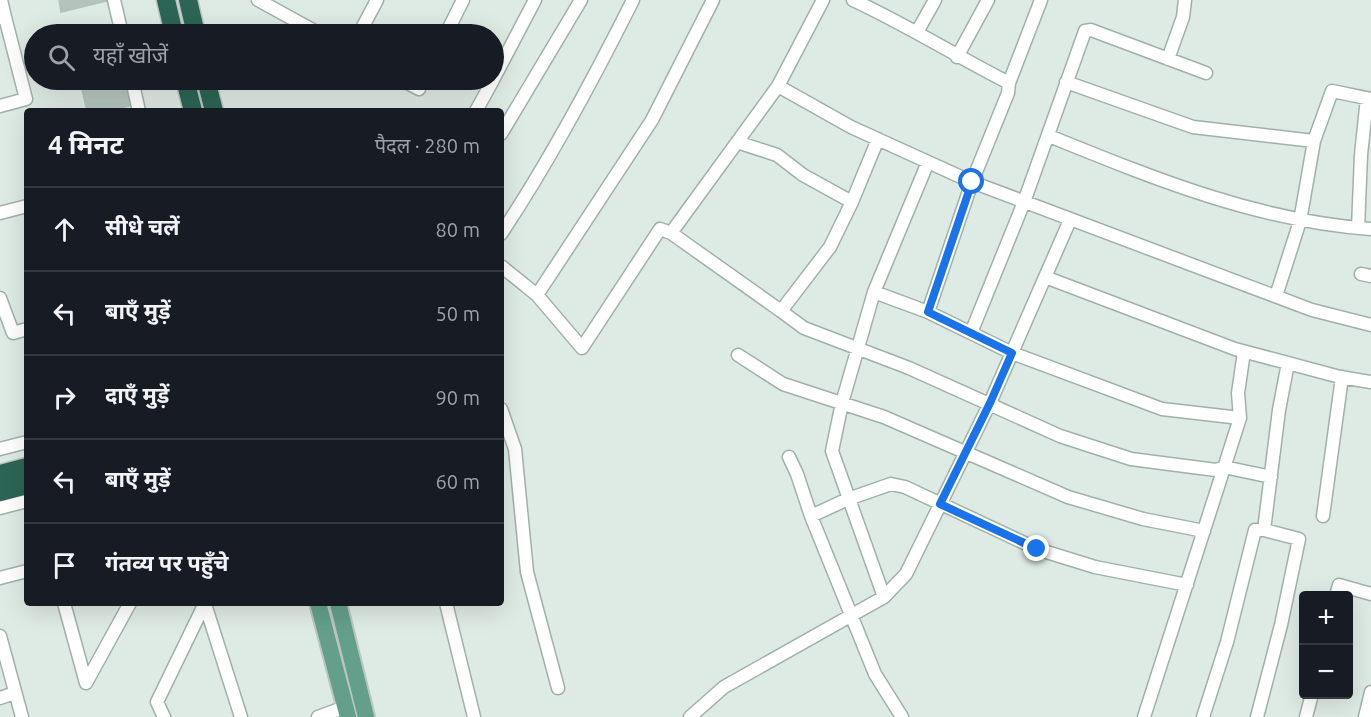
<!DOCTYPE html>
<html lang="hi">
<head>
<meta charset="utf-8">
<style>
	:root { --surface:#171b24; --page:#20242c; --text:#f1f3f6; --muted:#9ea1a6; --line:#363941 }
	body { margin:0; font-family:Ubuntu,"Noto Sans Devanagari",sans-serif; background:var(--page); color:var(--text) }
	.controls { position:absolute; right:18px; bottom:18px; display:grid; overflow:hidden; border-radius:6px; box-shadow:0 6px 24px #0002 }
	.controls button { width:54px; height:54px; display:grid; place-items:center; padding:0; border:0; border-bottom:2px solid var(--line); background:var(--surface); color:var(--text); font:30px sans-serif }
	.stop { position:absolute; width:18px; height:18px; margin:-14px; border:4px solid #1a73e8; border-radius:50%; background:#fff }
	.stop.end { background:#1a73e8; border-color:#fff; box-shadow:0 2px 6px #0008 }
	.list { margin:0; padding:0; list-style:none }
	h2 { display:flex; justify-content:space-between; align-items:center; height:78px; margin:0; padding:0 24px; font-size:26px }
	h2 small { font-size:20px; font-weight:400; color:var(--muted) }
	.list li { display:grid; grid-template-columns:39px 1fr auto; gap:18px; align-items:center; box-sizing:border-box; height:84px; padding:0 24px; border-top:2px solid var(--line) }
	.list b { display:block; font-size:22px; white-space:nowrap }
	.list em { font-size:20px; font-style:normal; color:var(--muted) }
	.icon { flex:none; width:33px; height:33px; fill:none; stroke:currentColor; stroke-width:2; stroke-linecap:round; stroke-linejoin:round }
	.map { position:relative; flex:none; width:1371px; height:717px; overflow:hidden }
	.search { position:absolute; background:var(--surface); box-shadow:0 6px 24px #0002; left:24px; top:24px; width:480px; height:66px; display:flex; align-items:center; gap:15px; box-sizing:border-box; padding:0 21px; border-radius:33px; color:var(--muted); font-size:22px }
	.panel { position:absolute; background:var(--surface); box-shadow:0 6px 24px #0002; left:24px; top:108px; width:480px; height:498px; border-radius:6px }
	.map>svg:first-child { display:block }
	.building { fill:#b4c4bc; stroke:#b1c3ba; stroke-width:1.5 }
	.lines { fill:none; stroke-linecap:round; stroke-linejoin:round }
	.minor-casing { stroke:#a1b1aa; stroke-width:15 }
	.major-casing { stroke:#bcc4c1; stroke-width:20 }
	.highway-casing { stroke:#bcc4c1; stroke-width:21 }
	.minor { stroke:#fff; stroke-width:12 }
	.major { stroke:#639f8b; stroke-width:16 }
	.highway { stroke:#2c6555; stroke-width:18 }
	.route { stroke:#1a73e8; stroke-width:8 }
</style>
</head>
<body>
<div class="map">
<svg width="1371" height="717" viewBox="0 0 1371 717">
	<rect width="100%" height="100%" fill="#deeae4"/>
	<path class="building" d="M59 0H107V1L61 12Z
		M104 80H126L133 105 108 111H87L81 85Z"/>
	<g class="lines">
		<g class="minor-casing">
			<path id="minor" d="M114 0 122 34
				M258 0 320 34
				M853 0C907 25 956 56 1009 83
				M0 18 5 17 1 0
				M917 32 935 0
				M359 34 377 0
				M446 34 463 0
				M957 57 988 0
				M1168 59 1183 17 1185 0
				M494 78 535 0
				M132 80 139 111
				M402 80 419 89 423 80
				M1066 82 1193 127 1314 141
				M778 86 851 127 972 182 1312 310 1371 325
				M0 106 26 99 5 17
				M476 111 493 80
				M501 134 581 0
				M1049 136C1153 178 1257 221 1371 229
				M878 139 852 202 830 247 781 311 804 328 909 368 1060 436 1131 459 1216 470 1224 467 1271 477
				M737 142 777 155 803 175 852 202
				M0 213 27 206
				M1358 228 1361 155 1367 98
				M671 233 778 86 823 0
				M501 234C551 159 593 80 633 0
				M501 266 537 295 582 348 660 229 671 233 781 311
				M1361 274 1371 276
				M1045 277 1235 349 1340 377 1371 382
				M874 292 928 312 1012 353 1162 409 1240 418
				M537 295 652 120 713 0
				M1276 296 1300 221 1314 141 1332 91 1371 99
				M0 298 13 333 27 329
				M928 312 972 182 1008 93 1009 83 1041 0
				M971 333 1024 202 1085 31 1091 30 1206 73
				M738 355 783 384 884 417 1068 497 1143 519 1204 531
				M501 409 515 449 527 572 558 688
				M0 449 27 442
				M789 457 797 474 811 516 875 674 902 717
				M0 508 27 501
				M811 516 848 499 891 484 905 487 1037 549 1095 567 1187 585
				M1323 516 1342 377
				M0 578 27 571
				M1336 596 1339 585 1371 594
				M884 597 832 451 842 403 874 292 928 162
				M64 603 86 683 130 603
				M446 603 474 717
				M205 604 241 717
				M0 636 22 717
				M0 698 15 693
				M164 717 157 702 205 603
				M318 717 345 707
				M690 717 724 687 884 597 906 574 990 403 1070 220
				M1144 717 1240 418 1238 393 1244 352
				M1203 717 1227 642 1255 530H1264L1279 410 1288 363
				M1257 717 1281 625 1299 539 1264 530
				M1306 717 1312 694
				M1365 717 1371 692"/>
		</g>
		<g class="major-casing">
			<path id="major" d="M318 603 348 717
				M338 603 366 717"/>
		</g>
		<g class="highway-casing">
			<path id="highway" d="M166 0 174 34
				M188 0 196 34
				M185 80 193 111
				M206 80 214 111
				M0 474 27 467
				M0 492 27 485"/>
		</g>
		<use href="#minor" class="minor"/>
		<use href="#major" class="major"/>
		<use href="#highway" class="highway"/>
	</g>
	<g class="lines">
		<path class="route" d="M972 182 928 312 1012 353 990 403 940 504 1037 549"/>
	</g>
</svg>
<div class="controls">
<button>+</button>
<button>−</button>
</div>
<div class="stop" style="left:972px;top:182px"></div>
<div class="stop end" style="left:1037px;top:549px"></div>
<div class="search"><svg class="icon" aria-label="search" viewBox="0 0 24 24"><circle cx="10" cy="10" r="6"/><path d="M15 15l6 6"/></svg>यहाँ खोजें</div>
<section class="panel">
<h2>4 मिनट<small>पैदल · 280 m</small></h2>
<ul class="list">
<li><svg class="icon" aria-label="ahead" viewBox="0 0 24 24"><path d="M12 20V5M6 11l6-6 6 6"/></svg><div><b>सीधे चलें</b></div><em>80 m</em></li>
<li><svg class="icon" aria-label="left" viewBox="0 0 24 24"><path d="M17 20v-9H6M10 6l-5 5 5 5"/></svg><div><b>बाएँ मुड़ें</b></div><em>50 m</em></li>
<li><svg class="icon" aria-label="right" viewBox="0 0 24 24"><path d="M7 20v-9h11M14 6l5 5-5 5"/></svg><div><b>दाएँ मुड़ें</b></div><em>90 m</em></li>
<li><svg class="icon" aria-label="left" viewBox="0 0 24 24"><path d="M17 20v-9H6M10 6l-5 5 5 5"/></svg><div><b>बाएँ मुड़ें</b></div><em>60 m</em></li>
<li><svg class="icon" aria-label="arrive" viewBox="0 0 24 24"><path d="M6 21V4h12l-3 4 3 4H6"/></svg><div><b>गंतव्य पर पहुँचे</b></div></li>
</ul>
</section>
</div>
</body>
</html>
